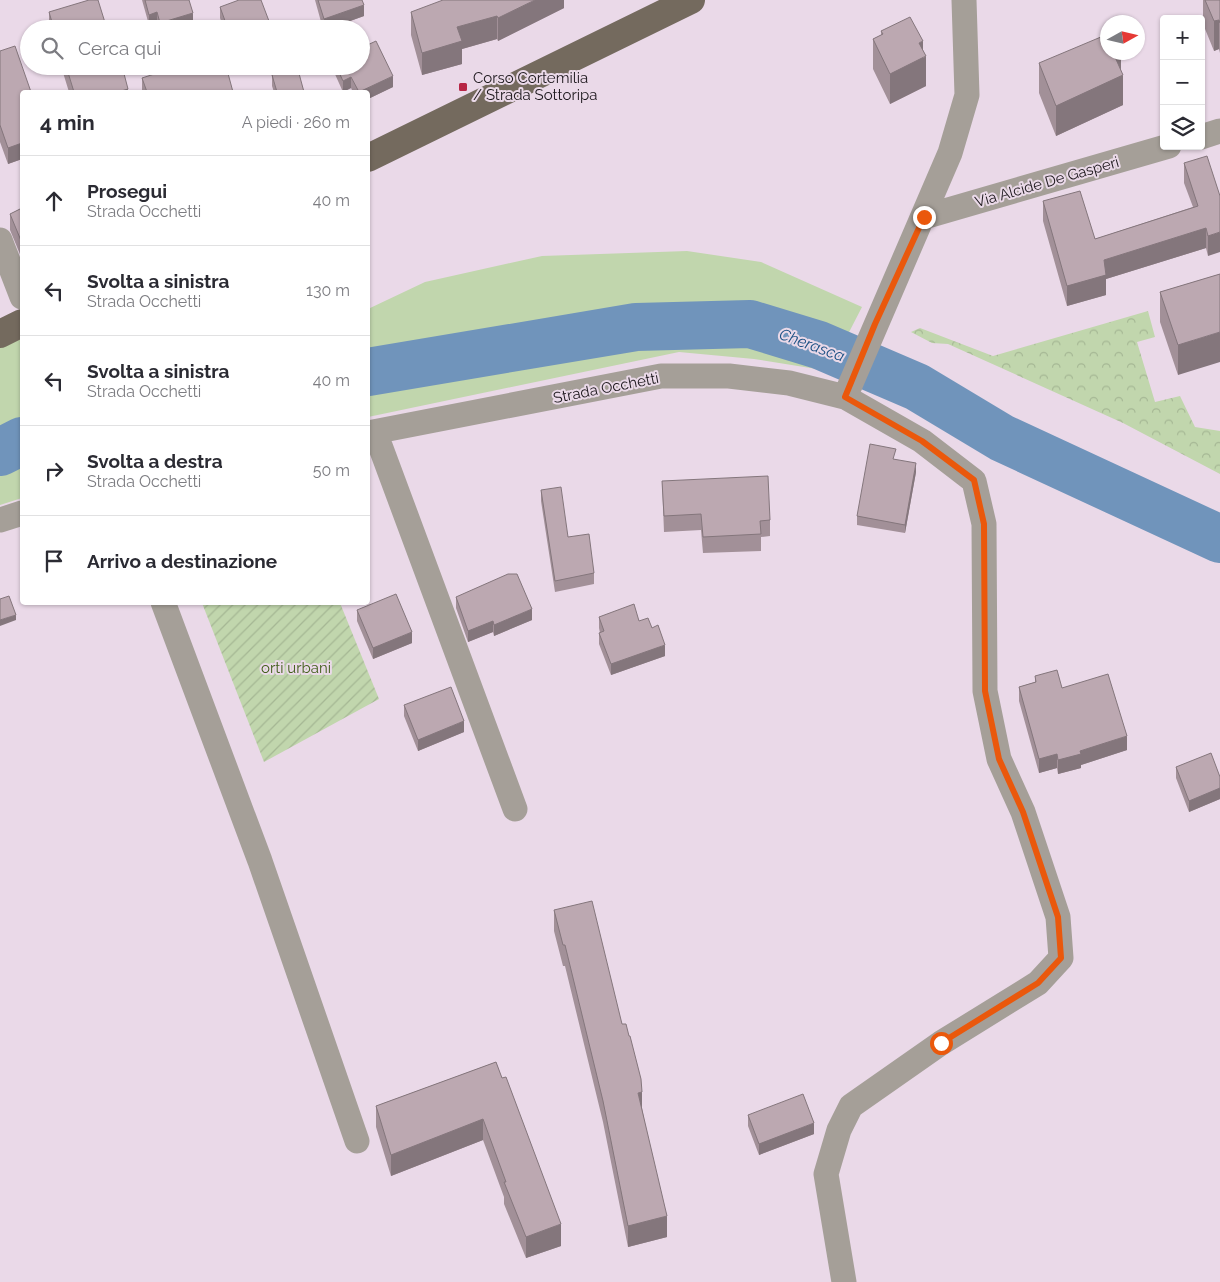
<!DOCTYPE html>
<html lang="it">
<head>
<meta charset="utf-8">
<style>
	:root { --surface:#fff; --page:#f2f2f3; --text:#2b2b33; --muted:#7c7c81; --line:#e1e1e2 }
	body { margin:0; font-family:Raleway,sans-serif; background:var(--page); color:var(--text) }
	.controls { position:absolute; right:15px; top:15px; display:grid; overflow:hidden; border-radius:5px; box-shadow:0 1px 4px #0004 }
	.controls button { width:45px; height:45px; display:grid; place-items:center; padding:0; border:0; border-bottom:1px solid var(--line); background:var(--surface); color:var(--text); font:25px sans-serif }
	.compass { position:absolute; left:1100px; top:15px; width:45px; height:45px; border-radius:50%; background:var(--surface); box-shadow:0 1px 4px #0004; rotate:82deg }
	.stop { position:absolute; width:15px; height:15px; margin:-11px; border:4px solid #ea580c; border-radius:50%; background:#fff }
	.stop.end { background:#ea580c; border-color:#fff; box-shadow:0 1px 5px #0008 }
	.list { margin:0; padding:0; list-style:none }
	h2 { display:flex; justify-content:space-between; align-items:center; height:65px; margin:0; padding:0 20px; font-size:21px }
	h2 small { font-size:16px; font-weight:400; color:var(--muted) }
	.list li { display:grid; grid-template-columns:32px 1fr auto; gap:15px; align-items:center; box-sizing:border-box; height:90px; padding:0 20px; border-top:1px solid var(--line) }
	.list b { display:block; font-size:19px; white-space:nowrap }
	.list p { margin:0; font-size:16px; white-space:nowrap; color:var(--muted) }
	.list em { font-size:16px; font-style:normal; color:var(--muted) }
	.icon { flex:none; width:28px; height:28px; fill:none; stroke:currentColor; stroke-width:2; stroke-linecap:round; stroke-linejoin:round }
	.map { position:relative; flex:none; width:1220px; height:1282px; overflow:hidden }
	.search { position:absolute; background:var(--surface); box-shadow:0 1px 4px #0004; left:20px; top:20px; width:350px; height:55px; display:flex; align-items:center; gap:12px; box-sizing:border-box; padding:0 18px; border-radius:28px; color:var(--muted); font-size:19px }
	.panel { position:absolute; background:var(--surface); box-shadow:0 1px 4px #0004; left:20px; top:90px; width:350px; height:515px; border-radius:5px }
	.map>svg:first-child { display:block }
	.grass { fill:#c1d6ad }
	.park { fill:url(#park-crowns) }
	.garden { fill:url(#garden-furrows) }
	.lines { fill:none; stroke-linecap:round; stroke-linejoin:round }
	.river { stroke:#7094bb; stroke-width:48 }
	.minor { stroke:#a59f98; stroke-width:25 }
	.primary { stroke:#746a5e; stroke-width:28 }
	.wall { fill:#a29098 }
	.shaded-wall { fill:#84767c }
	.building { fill:#bca8b1; stroke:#84767c }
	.route { stroke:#ea580c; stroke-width:6 }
	.poi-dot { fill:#b72645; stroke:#ead9e8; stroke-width:2 }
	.labels { text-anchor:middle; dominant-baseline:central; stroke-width:4; stroke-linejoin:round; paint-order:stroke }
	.poi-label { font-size:15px; fill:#1c171c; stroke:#ead9e8; text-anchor:start }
	.street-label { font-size:15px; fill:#1c171c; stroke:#ead9e8 }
	.park-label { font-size:15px; fill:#425f1b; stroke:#ead9e8 }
	.water-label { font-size:16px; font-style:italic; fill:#1d5184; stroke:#ead9e8 }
</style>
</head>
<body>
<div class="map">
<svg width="1220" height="1282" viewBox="0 0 1220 1282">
	<defs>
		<pattern id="park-crowns" width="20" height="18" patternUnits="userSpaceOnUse" patternTransform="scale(1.25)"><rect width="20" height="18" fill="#c1d6ad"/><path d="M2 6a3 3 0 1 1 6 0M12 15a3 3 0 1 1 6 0" fill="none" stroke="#a5b794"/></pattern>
		<pattern id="garden-furrows" width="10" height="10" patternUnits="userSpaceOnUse" patternTransform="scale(1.25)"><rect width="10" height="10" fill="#c1d6ad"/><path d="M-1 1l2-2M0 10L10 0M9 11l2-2" fill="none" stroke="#a5b794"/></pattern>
	</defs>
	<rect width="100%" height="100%" fill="#ead9e8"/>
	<path class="grass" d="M687 251 761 262 862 307 829 371 754 359 679 352 368 417V309L425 282 542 256Z
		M22 336V498L0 505V347Z"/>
	<path class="park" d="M1148 311 1155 337 1137 342 1155 402 1180 396 1195 427 1220 431V474L1123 423 948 344 932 343 911 332 920 328 993 356Z"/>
	<path class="garden" d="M202 603H340L379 699 264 762Z"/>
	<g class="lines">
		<path class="river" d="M368 372 636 327 750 324 819 345 917 387 1002 438 1220 539
			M0 452 22 441"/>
		<path class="minor" d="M1201 137 1220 131
			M924 217 1169 146
			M0 240 22 297
			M845 397 950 153 967 95 964 0
			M375 432 515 809
			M368 433 661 376H729L789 383 845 397 922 441 974 481 984 524 985 691 999 759 1023 812 1058 917 1061 958 1038 983 941 1043 851 1106 839 1130 826 1174 844 1282
			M0 520 22 513
			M163 602 260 861 357 1141"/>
		<path class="primary" d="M368 158 691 0
			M0 334 22 323"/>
	</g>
	<path class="wall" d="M142 0H189L193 24 178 29H159L157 23 149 25Z
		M315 0H362L364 16 328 29H323Z
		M564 0V8L498 41 497 39 462 49V64L422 75 411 35V12Z
		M1203 0H1220V53L1219 49 1214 51 1203 24Z
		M220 7 272 29H224L220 18Z
		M49 12 107 29H49Z
		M881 31 926 86 890 104 873 69V39L881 35Z
		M0 51 22 92V159L8 164 0 142Z
		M1039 63 1121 70 1123 105 1056 136 1039 93Z
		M61 66H122L128 92H69Z
		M334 66H361L393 87 368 99V92H353L351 88 343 92 334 72Z
		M272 75 304 92H274L272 86Z
		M142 78 233 92H142Z
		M1184 163 1220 196 1208 256 1206 248 1106 279V295L1067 306 1043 221V201L1095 239 1193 207 1184 183Z
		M22 208V259L10 230V214Z
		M1220 274 1178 375 1160 322V292Z
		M895 459 916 472 905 533 857 525V516Z
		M662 481 770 520V536L761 537V551L703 553 701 530 664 532Z
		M541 490 568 537 594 573V584L555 592 541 501Z
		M456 597 532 620 494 636 493 632 468 642 456 608Z
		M357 610 412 643 373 659 357 621Z
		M599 617 639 621 665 656 611 675 599 644V633H600L599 628Z
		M1035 676 1062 688 1127 750 1081 765V768L1058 774 1057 768 1039 773 1019 701V687L1035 682Z
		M404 705 464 732 418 751 404 716Z
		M1176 767 1220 777V799L1189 812 1176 778Z
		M554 910 642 1108 667 1237 628 1247 603 1122 565 966H563L554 931Z
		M496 1062 561 1246 526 1258 504 1204V1197L483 1140 391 1176 376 1127V1106Z
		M748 1115 814 1134 759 1155 748 1126Z"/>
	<path class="shaded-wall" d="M535 0H564V8L498 41V18Z
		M364 5V16L328 29H324V19Z
		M157 12V23L149 25V15Z
		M193 13V24L178 29H160V23Z
		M497 16V39L462 49V64L422 75V53L457 27Z
		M1219 20V49L1214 51V21Z
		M923 41V58L926 56V86L890 104V74L919 43Z
		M1121 54V76L1123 75V105L1056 136V106L1115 57Z
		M393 76V87L368 99V92H359Z
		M351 77V88L343 92V81Z
		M128 89V92H118Z
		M22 143V159L8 164V148Z
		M1206 228V248L1106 279V295L1067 306V286L1104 260Z
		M1220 232V252L1208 256V236Z
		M1220 332V362L1178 375V345Z
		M916 463V472L905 533V525Z
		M532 609V620L494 636V625Z
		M16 615V620L0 626V620Z
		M493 621V632L468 642V631Z
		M412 632V643L373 659V648Z
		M665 645V656L611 675V664Z
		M464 721V732L418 751V740Z
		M1127 736V750L1081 765V768L1058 774V760L1080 751Z
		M1057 754V768L1039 773V759Z
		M1220 788V799L1189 812V801Z
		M642 1092V1114L638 1093Z
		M483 1119V1140L391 1176V1155Z
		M814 1123V1134L759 1155V1144Z
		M667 1216V1237L628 1247V1226Z
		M561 1224V1246L526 1258V1237Z"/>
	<path class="building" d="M89 0H98L107 29H54L49 12Z
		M145 0H189L193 13 160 23 157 12 149 15Z
		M239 0H261L272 29H228L220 7Z
		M318 0H362L364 5 324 19Z
		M443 0H535L498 18 497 16 457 27 462 41 422 53 411 12Z
		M1205 0H1220V23L1219 20 1214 21Z
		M910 17 923 41 919 43 926 56 890 74 873 39 883 34 881 31Z
		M1108 34V52H1120L1121 54 1115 57 1123 75 1056 106 1039 63Z
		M376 41 393 76 359 92 351 77 343 81 336 66H361V48Z
		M15 46 31 92H22V143L8 148 0 125V51Z
		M66 66H122L128 89 118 92H74Z
		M179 66H226L233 92H147L142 78Z
		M297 66 304 92H277L272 75Z
		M1207 156 1220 196V232L1208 236 1206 228 1104 260 1106 275 1067 286 1043 201 1080 191 1095 239 1198 206 1184 163Z
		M22 208V243L10 214Z
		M1220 274V332L1178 345 1160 292Z
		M870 444 896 449 893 459 916 463 905 525 857 516Z
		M768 476 770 520 760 521 761 534 703 537 701 514 664 516 662 481Z
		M561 487 568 537 589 534 594 573 555 581 541 490Z
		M508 574H517L532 609 494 625 493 621 468 631 456 597Z
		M396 594 412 632 373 648 357 610Z
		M9 596 16 615 0 620V599Z
		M634 604 639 621 648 618 652 628 658 625 665 645 611 664 599 633 604 631 599 617Z
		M1057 670 1062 688 1108 674 1127 736 1080 751 1081 754 1058 760 1057 754 1039 759 1019 687 1036 682 1035 676Z
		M451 687 464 721 418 740 404 705Z
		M1211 753 1220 777V788L1189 801 1176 767Z
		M592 901 622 1024H626L629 1036H630L641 1079 642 1092 638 1093 667 1216 628 1226 603 1101 565 945H563L554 910Z
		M496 1062 502 1078 506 1077 561 1224 526 1237 504 1182H506L483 1119 391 1155 376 1106Z
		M803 1094 814 1123 759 1144 748 1115Z"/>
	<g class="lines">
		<path class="route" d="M924 217 875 324 845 397 922 441 974 480 984 524 985 691 999 759 1023 812 1058 917 1061 958 1038 983 941 1043"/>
	</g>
	<rect class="poi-dot" x="458" y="82" width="10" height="10" rx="2.5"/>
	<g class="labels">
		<g class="poi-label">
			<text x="473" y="78">Corso Cortemilia<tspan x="473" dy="17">/ Strada Sottoripa</tspan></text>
		</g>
		<g class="street-label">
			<text transform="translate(1047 182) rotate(-16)">Via Alcide De Gasperi</text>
			<text transform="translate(606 388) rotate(-11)">Strada Occhetti</text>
		</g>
		<g class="park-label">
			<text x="296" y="668">orti urbani</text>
		</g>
		<g class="water-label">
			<text transform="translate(812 345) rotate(20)">Cherasca</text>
		</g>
	</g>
</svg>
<div class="controls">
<button>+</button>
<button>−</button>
<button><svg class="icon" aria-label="layers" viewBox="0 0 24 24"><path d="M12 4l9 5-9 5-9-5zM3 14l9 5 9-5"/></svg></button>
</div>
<svg class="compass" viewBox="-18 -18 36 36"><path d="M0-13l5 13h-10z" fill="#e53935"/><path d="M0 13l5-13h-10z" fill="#7c7c81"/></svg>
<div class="stop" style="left:941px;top:1043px"></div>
<div class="stop end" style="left:924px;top:217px"></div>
<div class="search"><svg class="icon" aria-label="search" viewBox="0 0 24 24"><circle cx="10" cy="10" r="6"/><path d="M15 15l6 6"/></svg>Cerca qui</div>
<section class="panel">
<h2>4 min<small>A piedi · 260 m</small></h2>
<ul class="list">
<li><svg class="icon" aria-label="ahead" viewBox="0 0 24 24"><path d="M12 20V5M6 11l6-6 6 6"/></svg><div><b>Prosegui</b><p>Strada Occhetti</p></div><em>40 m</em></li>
<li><svg class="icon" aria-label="left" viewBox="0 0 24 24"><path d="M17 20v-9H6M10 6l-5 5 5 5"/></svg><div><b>Svolta a sinistra</b><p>Strada Occhetti</p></div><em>130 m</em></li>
<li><svg class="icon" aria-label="left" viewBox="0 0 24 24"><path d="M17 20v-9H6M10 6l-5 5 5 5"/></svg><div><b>Svolta a sinistra</b><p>Strada Occhetti</p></div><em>40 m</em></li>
<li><svg class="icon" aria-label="right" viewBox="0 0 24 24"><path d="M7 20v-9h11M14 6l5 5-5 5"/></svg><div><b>Svolta a destra</b><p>Strada Occhetti</p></div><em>50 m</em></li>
<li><svg class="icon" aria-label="arrive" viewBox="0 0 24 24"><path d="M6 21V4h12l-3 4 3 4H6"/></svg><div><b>Arrivo a destinazione</b></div></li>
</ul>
</section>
</div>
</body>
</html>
